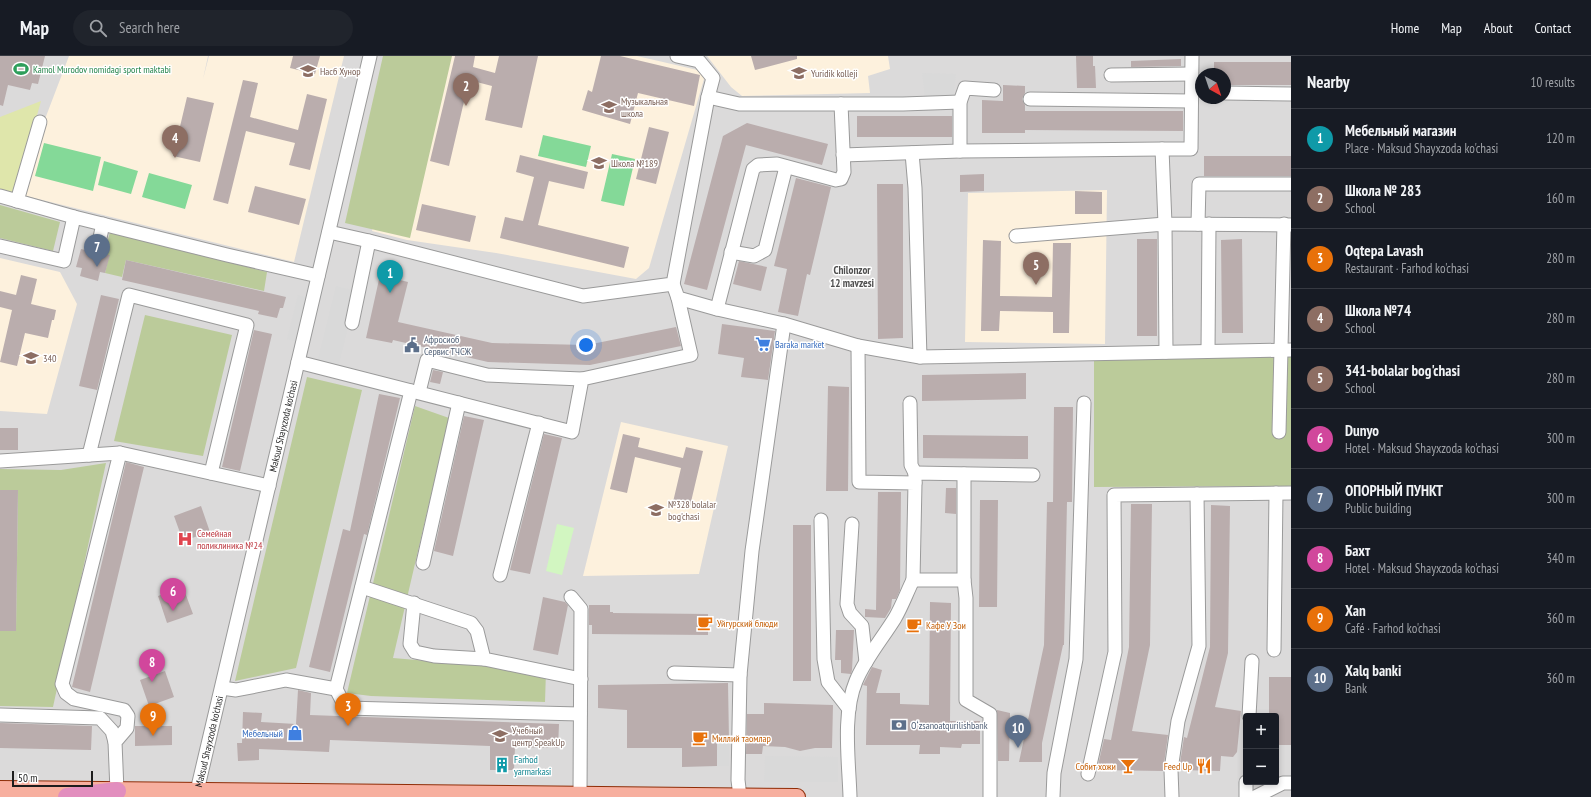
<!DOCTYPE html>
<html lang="en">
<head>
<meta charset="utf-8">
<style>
	:root { --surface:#171b24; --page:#20242c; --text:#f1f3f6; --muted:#9ea1a6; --line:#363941; --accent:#ea580c }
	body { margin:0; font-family:"PT Sans Narrow",sans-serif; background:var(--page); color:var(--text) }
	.controls { position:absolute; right:12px; bottom:12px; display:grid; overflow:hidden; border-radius:4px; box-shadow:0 2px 6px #0003 }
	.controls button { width:36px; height:36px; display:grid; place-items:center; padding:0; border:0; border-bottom:1px solid var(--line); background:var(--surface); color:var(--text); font:20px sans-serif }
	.compass { position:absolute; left:1195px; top:12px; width:36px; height:36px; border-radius:50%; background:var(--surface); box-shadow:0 2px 6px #0003; rotate:140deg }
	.scale { position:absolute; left:12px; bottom:10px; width:81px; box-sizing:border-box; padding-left:4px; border:2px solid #1d1d1d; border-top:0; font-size:11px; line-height:14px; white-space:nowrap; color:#1d1d1d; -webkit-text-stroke:3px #fff; paint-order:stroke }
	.you { position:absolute; left:586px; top:289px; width:14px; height:14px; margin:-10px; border:3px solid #fff; border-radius:50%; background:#1a73e8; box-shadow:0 0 0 6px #1a73e833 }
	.badge { display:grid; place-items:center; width:26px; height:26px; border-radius:50%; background:var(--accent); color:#fff; font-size:13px; font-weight:700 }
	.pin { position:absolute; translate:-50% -33px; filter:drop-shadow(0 1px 2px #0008) }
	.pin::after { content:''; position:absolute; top:21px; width:14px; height:12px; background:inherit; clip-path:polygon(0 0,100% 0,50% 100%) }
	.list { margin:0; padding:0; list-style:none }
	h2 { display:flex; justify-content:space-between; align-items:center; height:52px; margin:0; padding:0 16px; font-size:17px }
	h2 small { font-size:13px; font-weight:400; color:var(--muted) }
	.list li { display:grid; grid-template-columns:26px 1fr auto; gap:12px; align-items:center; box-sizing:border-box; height:60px; padding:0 16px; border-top:1px solid var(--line) }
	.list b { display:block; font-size:15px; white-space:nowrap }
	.list p { margin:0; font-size:13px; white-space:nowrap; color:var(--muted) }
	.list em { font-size:13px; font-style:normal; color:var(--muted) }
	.icon { flex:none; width:22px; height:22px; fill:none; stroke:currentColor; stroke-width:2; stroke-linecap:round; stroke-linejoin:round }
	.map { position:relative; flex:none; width:1291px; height:741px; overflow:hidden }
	header { display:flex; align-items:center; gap:24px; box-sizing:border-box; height:56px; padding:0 20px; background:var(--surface); border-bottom:1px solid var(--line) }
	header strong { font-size:19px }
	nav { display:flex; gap:22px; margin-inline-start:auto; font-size:14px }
	.search { width:280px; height:36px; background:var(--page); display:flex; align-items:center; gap:10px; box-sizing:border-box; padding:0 14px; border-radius:22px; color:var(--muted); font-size:15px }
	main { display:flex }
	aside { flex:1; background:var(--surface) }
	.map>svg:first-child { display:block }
	.residential { fill:#dbdada; fill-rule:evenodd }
	.education { fill:#fdf1dd }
	.grass { fill:#dfe6ab }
	.forest { fill:#bbcb9a }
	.park { fill:#d2f6c1 }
	.pitch { fill:#84d998 }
	.parking { fill:#d9d9d9 }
	.building { fill:#baadad }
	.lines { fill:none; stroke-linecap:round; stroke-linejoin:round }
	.minor-casing { stroke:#9a9a9a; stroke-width:15 }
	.major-casing { stroke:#8f2d07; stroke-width:18 }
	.highway-casing { stroke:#d02ca3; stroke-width:20 }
	.minor { stroke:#fff; stroke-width:13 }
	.major { stroke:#f7af9f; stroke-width:16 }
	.highway { stroke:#e28ebe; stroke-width:18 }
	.labels { text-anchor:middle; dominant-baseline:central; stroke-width:3; stroke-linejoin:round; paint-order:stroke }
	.leisure-label { font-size:10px; fill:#27864d; stroke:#fff; text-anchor:start }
	.education-label { font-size:10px; fill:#785e54; stroke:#fff; text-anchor:start }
	.service-label { font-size:10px; fill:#4e5e75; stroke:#fff; text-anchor:start }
	.shop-label { font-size:10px; fill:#366cbe; stroke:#fff; text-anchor:start }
	.street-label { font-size:10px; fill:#1d1d1d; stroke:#fff }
	.health-label { font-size:10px; fill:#be3a42; stroke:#fff; text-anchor:start }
	.food-label { font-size:10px; fill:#c56008; stroke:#fff; text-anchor:start }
	.culture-label { font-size:10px; fill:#0d838f; stroke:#fff; text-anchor:start }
	.neighbourhood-label { font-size:11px; font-weight:bold; fill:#505050; stroke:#fff }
</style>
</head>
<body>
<header>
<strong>Map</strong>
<div class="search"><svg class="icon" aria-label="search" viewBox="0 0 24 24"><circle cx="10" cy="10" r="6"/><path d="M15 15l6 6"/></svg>Search here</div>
<nav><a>Home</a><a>Map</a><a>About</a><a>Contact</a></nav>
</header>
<main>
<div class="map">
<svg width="1291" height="741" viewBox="0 0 1291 741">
	<rect width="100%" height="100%" fill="#eee6e3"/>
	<path class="residential" d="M0 0H1291V741H797L0 733ZM1201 18H1225V42H1201ZM1246 660H1276V726H1246Z"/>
	<path class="education" d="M69 0H208L203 23 209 0H344L294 206 22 139 37 84Z
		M412 0H637L706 16 649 212 636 223 496 197 407 184 372 175Z
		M707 0H888L890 13 868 20 870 37 742 40 731 31Z
		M1107 134 1105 288 965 286 968 137Z
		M0 202 60 216 77 248 47 358 0 355Z
		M621 366 728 390 699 518 583 520Z"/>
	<path class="grass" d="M41 45 15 138 0 135V61Z"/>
	<path class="forest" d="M383 0H452L410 182 345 167Z
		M0 149 60 166 53 195 0 182Z
		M110 176 267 216 264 235 126 204 122 221 105 217 109 200 104 198Z
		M145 259 232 279 203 400 114 385Z
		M1291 300V430L1094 431V301Z
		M307 321 362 334 296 612 235 625Z
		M415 350 449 362 393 602 546 615 545 646 371 640 347 637Z
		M106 407 53 651 0 650V575H16L18 434H0V413L61 414Z"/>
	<path class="park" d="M557 468 574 472 562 519 546 515Z"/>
	<path class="pitch" d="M543 79 591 90 586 111 538 100Z
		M44 87 101 101 93 135 35 120Z
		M612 98 635 103 624 150 601 145Z
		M104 105 138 115 131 138 98 129Z
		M149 117 192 129 185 153 142 141Z"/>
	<path class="parking" d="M922 17 956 18 953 44 925 42Z
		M336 230 357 235 338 312 317 307Z
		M298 239 308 242 296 286 287 283Z
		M717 684H729V710H717Z
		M765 700 838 701V726H764Z"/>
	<path class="building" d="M0 0H45L38 28 32 27 30 34 8 29 3 50 0 49Z
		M293 0H320L315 18 290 12Z
		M455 0H475L473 11 495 17 499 0H538L522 72 485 64 492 30 469 24 449 110 430 105Z
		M601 0H620L700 19 694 50 638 37 630 68 582 54 588 34 592 36Z
		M751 0H797V3L755 14Z
		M1076 0H1093V10H1095L1096 32H1077Z
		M1181 3V10L1131 11V5Z
		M1214 6H1291V29H1225V18H1214Z
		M243 24 258 27 250 61 298 74 307 38 327 43 310 114 289 109 295 87 246 75 228 148 213 144Z
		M1003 29 1025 30V37L1022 43 1025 49V55H1183V75L1025 74V77H982V44L1003 45Z
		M187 41 214 47 200 106 173 100Z
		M857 60H952V81H857Z
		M747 67 828 88 822 109 746 89 707 234 684 228 723 80Z
		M649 71 669 76 656 128 636 123Z
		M520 99 588 116 584 133 549 125 538 169 629 191 624 212 500 182 505 161 523 165 534 121 516 116Z
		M1204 100H1291V120H1204Z
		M984 118V135L960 136V119Z
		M796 122 831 131 810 219 807 218 798 260 778 256 787 213 774 210Z
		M877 128H903V282L878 283Z
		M255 130 306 143 299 169 248 156Z
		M1075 135 1102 136V158H1075Z
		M422 148 476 160 470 186 416 174Z
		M1137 183H1157V280H1137Z
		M1242 183 1243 277H1222L1221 184Z
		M983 184 1001 185 1000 240 1052 241 1053 187H1071L1069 277H1053V256L1000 255 999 275H981Z
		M81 193 89 195 91 201 95 203 100 202 104 198 110 199 105 217 100 216 98 225 80 220 82 212 76 211Z
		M126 204 286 241 283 252H280L277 262 258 258 259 255 122 224Z
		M739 205 767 211 761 235 733 228Z
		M21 219 37 223 31 248 56 254 54 264H52L48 282 25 277 17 310 0 306 12 254 0 251V235L16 239Z
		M380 219 408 226 398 266 492 287 587 289 676 271 681 290 590 309 488 306 393 284 392 287 366 282Z
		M101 239 119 243 97 334 79 330Z
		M722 268 775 275 768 324 741 321 744 302 718 298Z
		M254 274 272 278 240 415 222 411Z
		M433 314 443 316 440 328 430 326Z
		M1026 317V343L922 345V319Z
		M828 330 849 331 848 435H826Z
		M379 338 400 342 367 479 364 478 330 616 309 611 343 473 350 475Z
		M1054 351H1073L1072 446H1067L1064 589H1063L1042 687V706H1019L1044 589 1047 446H1053Z
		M464 360 484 364 453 500 434 495Z
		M0 372H18V394H0Z
		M544 378 562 382 530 518 510 514Z
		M623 378 640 382 638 391 683 402 686 391 703 395 690 450 673 446 681 412 635 401 627 437 610 433Z
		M923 379 1028 380V403L923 402Z
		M126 406 144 411 90 636 72 631Z
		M946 432H956V458L945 457Z
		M0 434H18L16 575H0Z
		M878 436H901L900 534 896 543H892L891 552 885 562 865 561V553L876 554Z
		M980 444H998L997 551H979Z
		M1131 448H1152L1150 589 1132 675 1168 679 1163 715 1097 714 1104 683 1111 684 1129 591Z
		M1211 449 1230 450 1228 597 1215 651 1241 655 1237 696 1233 701 1221 700 1220 715 1179 714 1184 681 1187 682 1210 591Z
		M201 450 210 476 183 485 174 460Z
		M793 469H811V625H793Z
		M183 531 193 558 167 567 158 540Z
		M543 541 565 546 568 549 558 599 533 594Z
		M930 546 951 547 950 665H980V688H962L961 692 940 691V698H919L920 689H866L867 630 863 629 872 611 882 614 876 637H900V648L929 649Z
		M589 549H610V556H613V557L708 558V579L592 578V569H589Z
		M836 574H854L852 614 851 618 841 617V604H835Z
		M165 615 174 641 149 650 140 624Z
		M1269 621H1291V689H1276V660H1269Z
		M728 627 729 684H717V710L682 711V692H627V654L598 652V629Z
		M298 634 311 637 310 659 559 668 558 692 515 691 514 714H490V690L330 684 329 696 259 693V704L238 705 237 687H242L243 656 262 657 261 666 296 668Z
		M764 647 833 649 832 692H815L800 695 785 691 763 690 762 698H746L747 658H764Z
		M997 654 1010 657 1009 705H998Z
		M0 667 92 670 91 694 0 692Z
		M135 670H172V689L135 690Z"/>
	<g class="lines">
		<g class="minor-casing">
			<g id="minor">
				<path d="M677 0 699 5 713 22 708 41 739 48H903L960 46"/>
				<path d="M1192 0 1191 93H1162L1165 168 1291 169"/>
				<path d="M1111 19 1191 18"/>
				<path d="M1225 37 1291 38"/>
				<path d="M1030 43 1191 45"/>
				<path d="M960 95 1162 93"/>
				<path d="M912 97 915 132 920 301 1291 294"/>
				<path d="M843 99 960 95V46L965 32 994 34"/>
				<path d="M0 140 74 161"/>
				<path d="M17 145 40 66"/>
				<path d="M1198 168 1199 128H1291"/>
				<path d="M329 176 369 185 583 240 673 228 708 41"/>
				<path d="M1016 180 1165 168 1166 296"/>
				<path d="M0 190 64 205 74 161 227 199 318 220"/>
				<path d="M97 195 103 168"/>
				<path d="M731 196 754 200 765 194 786 111"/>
				<path d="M673 228 678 242 717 253 784 268 752 495 740 619 738 724 740 741"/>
				<path d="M717 253 753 113 758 109 777 108 836 124 841 123 844 116 841 48"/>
				<path d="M352 267 369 185"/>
				<path d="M784 268 858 290 920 301"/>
				<path d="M858 290 859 426 915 427 913 524H964L966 542V644L990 658V741"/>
				<path d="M1208 295 1209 168"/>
				<path d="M298 306 572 376 582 323 691 299 678 242"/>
				<path d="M419 336 427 304 487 319 582 323"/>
				<path d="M910 347 911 409 915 417"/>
				<path d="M1279 376 1284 168"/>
				<path d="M89 399 129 239 247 269 211 417"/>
				<path d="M0 405 120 397 269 430"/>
				<path d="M915 427V417L1033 419"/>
				<path d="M821 464 824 603 828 626 849 653"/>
				<path d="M852 468 847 548 850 557 862 570 866 606"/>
				<path d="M423 507 459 347"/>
				<path d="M500 519 539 367"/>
				<path d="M964 524V418"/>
				<path d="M362 531 471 567 477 575 484 603 581 623"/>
				<path d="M571 541 581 553 580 739"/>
				<path d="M414 547 410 588 415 596 434 600 484 603"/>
				<path d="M1274 594 1276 437"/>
				<path d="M674 617 740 619"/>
				<path d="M222 632 236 634 286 624 336 633 346 652 580 658"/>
				<path d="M336 633 411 335"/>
				<path d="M0 659 100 662 112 675 115 686"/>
				<path d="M1249 660 1252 605"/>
				<path d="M1088 718 1115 596 1114 439 1291 437"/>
				<path d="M117 735 115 686 127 672 128 660 124 654 74 643 66 637 62 628 120 397"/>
				<path id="s1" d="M197 735 370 0"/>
				<path d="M850 741C849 706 842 658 856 625 865 603 882 583 895 562 902 550 907 536 913 524"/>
				<path d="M1053 741 1054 717 1076 603 1084 347"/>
				<path d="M1172 741 1171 714 1178 665 1199 590 1197 438"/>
				<path d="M1246 741V726"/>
				<path d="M1255 741 1283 727H1291"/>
			</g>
		</g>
		<g class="major-casing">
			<path id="major" d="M0 733 797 741"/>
		</g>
		<g class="highway-casing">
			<path id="highway" d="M67 741 117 735"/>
		</g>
		<use href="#minor" class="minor"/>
		<use href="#major" class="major"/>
		<use href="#highway" class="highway"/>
	</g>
	<defs>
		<g id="stadium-bare" transform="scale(1.2)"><path d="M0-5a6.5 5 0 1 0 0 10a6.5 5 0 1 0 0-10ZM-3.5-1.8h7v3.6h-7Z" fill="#2e9e5b" stroke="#fff" stroke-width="2.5" paint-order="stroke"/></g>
		<g id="university-bare" transform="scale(1.2)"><path d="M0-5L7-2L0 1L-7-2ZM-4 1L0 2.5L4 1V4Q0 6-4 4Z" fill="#8d6e63" stroke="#fff" stroke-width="2.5" paint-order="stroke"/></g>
		<g id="school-bare" transform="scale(1.2)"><path d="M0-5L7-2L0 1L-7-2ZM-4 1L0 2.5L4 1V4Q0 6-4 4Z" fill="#8d6e63" stroke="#fff" stroke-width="2.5" paint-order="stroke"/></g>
		<g id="supermarket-bare" transform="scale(1.2)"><path d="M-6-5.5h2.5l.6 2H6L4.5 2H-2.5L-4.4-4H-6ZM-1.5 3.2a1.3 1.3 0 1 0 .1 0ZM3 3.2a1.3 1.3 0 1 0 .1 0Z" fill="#3f7fe0" stroke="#fff" stroke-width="2.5" paint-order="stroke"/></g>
		<g id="civic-bare" transform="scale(1.2)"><path d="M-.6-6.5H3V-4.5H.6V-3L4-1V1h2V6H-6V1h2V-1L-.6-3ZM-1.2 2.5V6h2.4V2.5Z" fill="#5c6f8a" stroke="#fff" stroke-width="2.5" paint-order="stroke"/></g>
		<g id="hospital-bare" transform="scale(1.2)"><path d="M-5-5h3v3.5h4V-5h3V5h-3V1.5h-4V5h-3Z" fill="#e0444e" stroke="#fff" stroke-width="2.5" paint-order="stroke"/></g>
		<g id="cafe-bare" transform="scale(1.2)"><path d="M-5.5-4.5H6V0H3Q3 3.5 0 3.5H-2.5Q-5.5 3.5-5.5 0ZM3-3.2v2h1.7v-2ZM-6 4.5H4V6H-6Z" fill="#e8710a" stroke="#fff" stroke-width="2.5" paint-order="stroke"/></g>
		<g id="bank-bare" transform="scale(1.2)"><path d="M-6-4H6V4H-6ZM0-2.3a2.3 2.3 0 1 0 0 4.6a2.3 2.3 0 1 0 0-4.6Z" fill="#5c6f8a" stroke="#fff" stroke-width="2.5" paint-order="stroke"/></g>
		<g id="shop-bare" transform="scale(1.2)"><path d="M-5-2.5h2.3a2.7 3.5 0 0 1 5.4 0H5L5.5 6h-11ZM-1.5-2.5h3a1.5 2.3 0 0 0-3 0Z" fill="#3f7fe0" stroke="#fff" stroke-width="2.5" paint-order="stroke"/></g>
		<g id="building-bare" transform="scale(1.2)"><path d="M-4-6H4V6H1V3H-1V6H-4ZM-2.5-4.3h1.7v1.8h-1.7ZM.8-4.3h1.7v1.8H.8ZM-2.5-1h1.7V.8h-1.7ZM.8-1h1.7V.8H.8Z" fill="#0f9aa8" stroke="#fff" stroke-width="2.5" paint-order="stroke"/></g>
		<g id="bar-bare" transform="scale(1.2)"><path d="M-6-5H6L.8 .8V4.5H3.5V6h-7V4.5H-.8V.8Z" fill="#e8710a" stroke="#fff" stroke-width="2.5" paint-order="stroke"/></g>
		<g id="restaurant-bare" transform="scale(1.2)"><path d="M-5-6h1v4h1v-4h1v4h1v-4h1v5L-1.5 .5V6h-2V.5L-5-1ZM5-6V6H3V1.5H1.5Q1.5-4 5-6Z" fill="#e8710a" stroke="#fff" stroke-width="2.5" paint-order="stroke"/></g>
	</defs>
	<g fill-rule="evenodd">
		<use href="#stadium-bare" x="21" y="13"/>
		<use href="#university-bare" x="308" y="15"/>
		<use href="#university-bare" x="799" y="17"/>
		<use href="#school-bare" x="609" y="51"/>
		<use href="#school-bare" x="599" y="107"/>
		<use href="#supermarket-bare" x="763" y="288"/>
		<use href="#civic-bare" x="412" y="289"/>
		<use href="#school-bare" x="31" y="302"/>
		<use href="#school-bare" x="656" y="454"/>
		<use href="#hospital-bare" x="185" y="483"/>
		<use href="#cafe-bare" x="705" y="567"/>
		<use href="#cafe-bare" x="914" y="569"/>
		<use href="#bank-bare" x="899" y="669"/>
		<use href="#shop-bare" x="295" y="677"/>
		<use href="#school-bare" x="500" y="680"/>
		<use href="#cafe-bare" x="700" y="682"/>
		<use href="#building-bare" x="502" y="709"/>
		<use href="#bar-bare" x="1128" y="710"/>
		<use href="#restaurant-bare" x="1204" y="710"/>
	</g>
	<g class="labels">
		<g class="leisure-label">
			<text x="33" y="13">Kamol Murodov nomidagi sport maktabi</text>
		</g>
		<g class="education-label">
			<text x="320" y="15">Насб Хунор</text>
			<text x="811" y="17">Yuridik kolleji</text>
			<text x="621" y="45">Музыкальная<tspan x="621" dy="12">школа</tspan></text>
			<text x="611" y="107">Школа №189</text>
			<text x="43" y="302">340</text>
			<text x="668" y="448">№328 bolalar<tspan x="668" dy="12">bog'chasi</tspan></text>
			<text x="512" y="674">Учебный<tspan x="512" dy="12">центр SpeakUp</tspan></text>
		</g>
		<g class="service-label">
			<text x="424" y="283">Афросиоб<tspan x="424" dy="12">Сервис ТЧСЖ</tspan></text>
			<text x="911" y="669">Oʻzsanoatqurilishbank</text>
		</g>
		<g class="shop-label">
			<text x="775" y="288">Baraka market</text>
			<text x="283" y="677" text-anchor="end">Мебельный</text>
		</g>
		<g class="street-label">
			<text stroke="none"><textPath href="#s1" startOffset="375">Maksud Shayxzoda ko'chasi</textPath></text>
			<text stroke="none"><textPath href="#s1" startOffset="51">Maksud Shayxzoda ko'chasi</textPath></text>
		</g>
		<g class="health-label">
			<text x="197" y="477">Семейная<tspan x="197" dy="12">поликлиника №24</tspan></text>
		</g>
		<g class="food-label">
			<text x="717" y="567">Уйгурский блюди</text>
			<text x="926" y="569">Кафе У Зои</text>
			<text x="712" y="682">Миллий таомлар</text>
			<text x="1116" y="710" text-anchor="end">Собит хожи</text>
			<text x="1192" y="710" text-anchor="end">Feed Up</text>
		</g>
		<g class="culture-label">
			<text x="514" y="703">Farhod<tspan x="514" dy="12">yarmarkasi</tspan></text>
		</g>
		<g class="neighbourhood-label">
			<text x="852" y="214">Chilonzor<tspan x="852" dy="13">12 mavzesi</tspan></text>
		</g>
	</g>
</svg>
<div class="controls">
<button>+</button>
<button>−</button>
</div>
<svg class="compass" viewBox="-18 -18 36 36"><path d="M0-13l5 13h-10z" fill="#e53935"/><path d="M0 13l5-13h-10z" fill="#9ea1a6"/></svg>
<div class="scale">50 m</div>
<div class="you"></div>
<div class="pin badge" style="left:390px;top:237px;background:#0f9aa8">1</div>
<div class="pin badge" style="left:466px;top:50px;background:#8d6e63">2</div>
<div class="pin badge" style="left:348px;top:670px;background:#e8710a">3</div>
<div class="pin badge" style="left:175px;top:102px;background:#8d6e63">4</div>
<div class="pin badge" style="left:1036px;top:229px;background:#8d6e63">5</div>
<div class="pin badge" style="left:173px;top:555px;background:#d1479c">6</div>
<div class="pin badge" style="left:97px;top:211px;background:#5c6f8a">7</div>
<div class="pin badge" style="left:152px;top:626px;background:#d1479c">8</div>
<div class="pin badge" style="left:153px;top:680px;background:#e8710a">9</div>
<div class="pin badge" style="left:1018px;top:692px;background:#5c6f8a">10</div>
</div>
<aside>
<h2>Nearby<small>10 results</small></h2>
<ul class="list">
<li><span class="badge" style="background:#0f9aa8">1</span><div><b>Мебельный магазин</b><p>Place · Maksud Shayxzoda ko'chasi</p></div><em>120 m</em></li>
<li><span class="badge" style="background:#8d6e63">2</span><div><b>Школа № 283</b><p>School</p></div><em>160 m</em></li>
<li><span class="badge" style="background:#e8710a">3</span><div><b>Oqtepa Lavash</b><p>Restaurant · Farhod ko'chasi</p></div><em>280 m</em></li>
<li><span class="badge" style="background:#8d6e63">4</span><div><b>Школа №74</b><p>School</p></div><em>280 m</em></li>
<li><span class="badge" style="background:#8d6e63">5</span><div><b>341-bolalar bog'chasi</b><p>School</p></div><em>280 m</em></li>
<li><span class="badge" style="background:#d1479c">6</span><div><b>Dunyo</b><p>Hotel · Maksud Shayxzoda ko'chasi</p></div><em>300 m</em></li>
<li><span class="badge" style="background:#5c6f8a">7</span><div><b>ОПОРНЫЙ ПУНКТ</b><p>Public building</p></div><em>300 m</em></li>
<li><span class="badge" style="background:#d1479c">8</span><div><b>Бахт</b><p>Hotel · Maksud Shayxzoda ko'chasi</p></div><em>340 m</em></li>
<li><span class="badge" style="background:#e8710a">9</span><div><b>Xan</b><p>Café · Farhod ko'chasi</p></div><em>360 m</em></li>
<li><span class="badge" style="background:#5c6f8a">10</span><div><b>Xalq banki</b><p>Bank</p></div><em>360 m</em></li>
</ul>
</aside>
</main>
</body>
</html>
